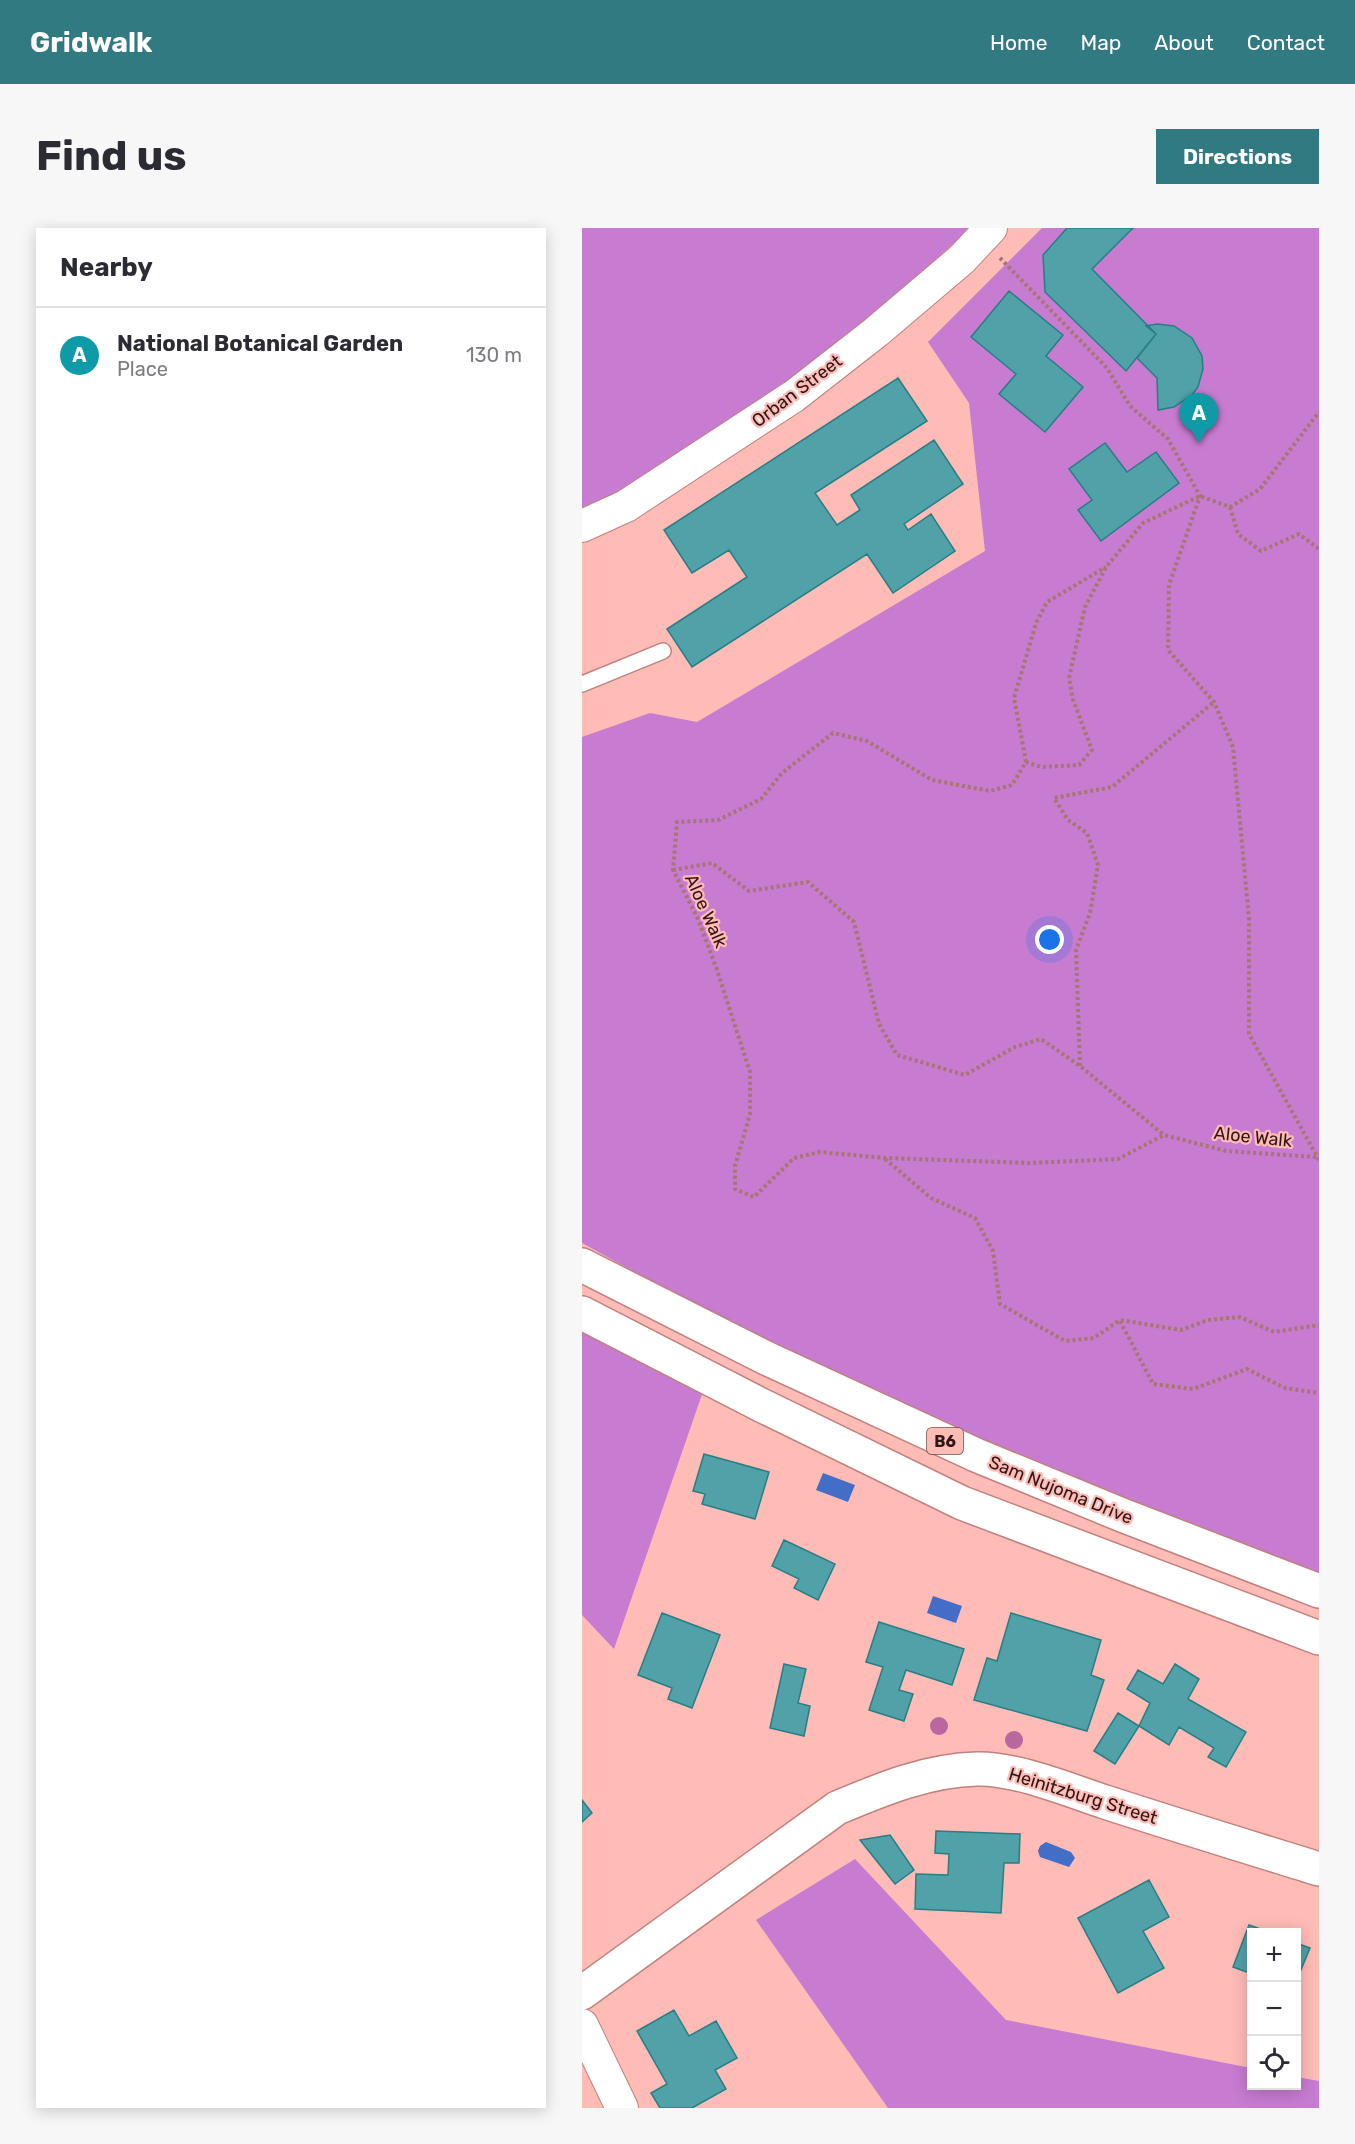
<!DOCTYPE html>
<html lang="en">
<head>
<meta charset="utf-8">
<style>
	:root { --surface:#fff; --page:#f7f7f7; --text:#2b2b33; --muted:#7c7c81; --line:#e1e1e2; --accent:#327a81 }
	body { margin:0; font-family:Rubik,sans-serif; background:var(--page); color:var(--text) }
	.controls { position:absolute; right:18px; bottom:18px; display:grid; overflow:hidden; border-radius:0px; box-shadow:0 3px 15px #0003 }
	.controls button { width:54px; height:54px; display:grid; place-items:center; padding:0; border:0; border-bottom:2px solid var(--line); background:var(--surface); color:var(--text); font:30px sans-serif }
	.you { position:absolute; left:468px; top:712px; width:21px; height:21px; margin:-15px; border:4px solid #fff; border-radius:50%; background:#1a73e8; box-shadow:0 0 0 9px #1a73e833 }
	.badge { display:grid; place-items:center; width:39px; height:39px; border-radius:50%; background:var(--accent); color:#fff; font-size:20px; font-weight:700 }
	.pin { position:absolute; translate:-50% -50px; filter:drop-shadow(0 2px 3px #0008) }
	.pin::after { content:''; position:absolute; top:32px; width:21px; height:18px; background:inherit; clip-path:polygon(0 0,100% 0,50% 100%) }
	.list { margin:0; padding:0; list-style:none }
	h2 { display:flex; justify-content:space-between; align-items:center; height:78px; margin:0; padding:0 24px; font-size:26px }
	h2 small { font-size:20px; font-weight:400; color:var(--muted) }
	.list li { display:grid; grid-template-columns:39px 1fr auto; gap:18px; align-items:center; box-sizing:border-box; height:96px; padding:0 24px; border-top:2px solid var(--line) }
	.list b { display:block; font-size:22px; white-space:nowrap }
	.list p { margin:0; font-size:20px; white-space:nowrap; color:var(--muted) }
	.list em { font-size:20px; font-style:normal; color:var(--muted) }
	.icon { flex:none; width:33px; height:33px; fill:none; stroke:currentColor; stroke-width:2; stroke-linecap:round; stroke-linejoin:round }
	.map { position:relative; flex:none; width:737px; height:1880px; overflow:hidden; border-radius:0px }
	header { display:flex; align-items:center; gap:36px; box-sizing:border-box; height:84px; padding:0 30px; background:var(--accent); color:#fff }
	header strong { font-size:28px }
	nav { display:flex; gap:33px; margin-inline-start:auto; font-size:21px }
	.intro { display:flex; align-items:center; justify-content:space-between; box-sizing:border-box; height:144px; padding:0 36px }
	h1 { margin:0; font-size:42px }
	.button { padding:15px 27px; border-radius:0px; background:var(--accent); color:#fff; font-size:21px; font-weight:700 }
	main { display:flex; gap:36px; padding:0 36px }
	aside { flex:1; background:var(--surface); border-radius:0px; box-shadow:0 3px 15px #0003 }
	.map>svg:first-child { display:block }
	.green { fill:#c77bd1 }
	.water { fill:#426ec8 }
	.building { fill:#50a1a8; stroke:#287e85; stroke-width:1.5 }
	.lines { fill:none; stroke-linecap:round; stroke-linejoin:round }
	.service-casing { stroke:#c1817e; stroke-width:18 }
	.minor-casing { stroke:#c1817e; stroke-width:34 }
	.tertiary-casing { stroke:#c1817e; stroke-width:36 }
	.trunk-casing { stroke:#c1817e; stroke-width:36 }
	.path { stroke:#a77572; stroke-width:4; stroke-dasharray:3 3; stroke-linecap:butt }
	.service { stroke:#fff; stroke-width:15 }
	.minor { stroke:#fff; stroke-width:32 }
	.tertiary { stroke:#fff; stroke-width:33 }
	.trunk { stroke:#fff; stroke-width:33 }
	.tree { fill:#ba679f }
	.labels { text-anchor:middle; dominant-baseline:central; stroke-width:4.5; stroke-linejoin:round; paint-order:stroke }
	.shield { fill:#ffbbb6; stroke:#6d4845; stroke-width:1.5 }
	.shield-label { font-size:16px; font-weight:bold; fill:#2f1615 }
	.street-label { font-size:18px; fill:#2f1615; stroke:#ffbbb6 }
</style>
</head>
<body>
<header>
<strong>Gridwalk</strong>
<nav><a>Home</a><a>Map</a><a>About</a><a>Contact</a></nav>
</header>
<div class="intro"><h1>Find us</h1><a class="button">Directions</a></div>
<main>
<aside>
<h2>Nearby<small></small></h2>
<ul class="list">
<li><span class="badge" style="background:#0f9aa8">A</span><div><b>National Botanical Garden</b><p>Place</p></div><em>130 m</em></li>
</ul>
</aside>
<div class="map">
<svg width="737" height="1880" viewBox="0 0 737 1880">
	<rect width="100%" height="100%" fill="#ffbbb6"/>
	<path class="green" d="M0 0H389L279 98 172 183 66 254 0 286Z
		M460 0H737V1344L557 1279 393 1215 187 1118 0 1015V509L68 485 115 494 403 323 387 175 346 114Z
		M0 1085 126 1149 32 1421 0 1387Z
		M273 1631 424 1792 669 1840 670 1858H714L715 1849 737 1853V1880H306L174 1692Z"/>
	<path class="water" d="M241 1245 273 1257 266 1274 234 1262Z
		M351 1368 380 1378 374 1395 345 1385Z
		M464 1614 489 1624 493 1630 487 1639 458 1629 456 1623 458 1618Z"/>
	<path class="building" d="M485 0H551L510 41 574 106 544 143 463 64 461 27Z
		M427 63 481 107 464 128 501 159 463 204 417 166 434 146 389 109Z
		M575 96 592 98 610 110 620 128 621 141 616 159 610 167 592 179 576 182 575 150 555 130 574 106 564 98Z
		M316 150 345 193 233 265 255 297 278 282 269 267 352 212 381 256 322 296 326 302 349 286 373 323 311 365 285 326 110 439 85 401 165 349 147 322 110 345 82 302Z
		M523 215 545 244 574 224 597 255 519 313 496 282 510 272 487 241Z
		M122 1226 187 1244 173 1291 120 1276 123 1266 111 1263Z
		M202 1312 253 1336 236 1372 212 1360 217 1351 190 1338Z
		M80 1385 138 1407 110 1480 86 1471 90 1460 56 1447Z
		M429 1385 519 1412 509 1447 522 1452 505 1503 392 1472 405 1430 415 1433Z
		M297 1394 382 1421 370 1457 324 1442 317 1462 331 1466 322 1493 287 1482 301 1439 284 1434Z
		M202 1436 224 1441 216 1475 228 1478 222 1508 188 1500Z
		M593 1436 617 1451 606 1471 664 1504 644 1539 626 1529 632 1520 597 1499 587 1517 557 1498 568 1475 545 1461 556 1442 581 1456Z
		M536 1485 557 1498 533 1536 512 1523Z
		M0 1572 10 1585 0 1594Z
		M354 1603 438 1606 437 1635H422L419 1685 333 1681 334 1646 366 1647 367 1626 353 1625Z
		M308 1607 332 1642 313 1656 278 1612Z
		M567 1652 587 1689 561 1703 582 1740 536 1765 496 1690Z
		M667 1697 687 1704H670V1746L651 1739Z
		M714 1715 728 1720 714 1754Z
		M92 1782 107 1808 134 1793 155 1830 133 1842 144 1861 110 1880H78L69 1865 85 1856 55 1803Z"/>
	<g class="lines">
		<g class="service-casing">
			<path id="service" d="M0 456 81 423"/>
		</g>
		<g class="minor-casing">
			<path id="minor" d="M0 298 44 278 212 168 294 104 380 31 409 0
				M0 1797 40 1880"/>
		</g>
		<g class="tertiary-casing">
			<path id="tertiary" d="M0 1765 255 1580C300 1561 346 1542 395 1541 434 1540 487 1562 523 1574 594 1597 666 1619 737 1641"/>
		</g>
		<g class="trunk-casing">
			<path id="trunk" d="M0 1037 184 1130 394 1227 540 1287 737 1363
				M0 1085 181 1178 380 1275 737 1410"/>
		</g>
		<path class="path" d="M418 30 525 140 548 178 586 211 618 268 587 357 586 422 632 474 651 519 667 691V806L737 932
			M648 279 656 306 679 323 717 306 737 321
			M444 534 432 470 454 395 465 374 524 339
			M91 642 130 635 167 663 226 654 272 694 297 796 315 827 383 847 433 819 459 811 498 838 582 907
			M498 838 494 722 508 685 516 637 505 605 486 592 472 570 530 559 632 474
			M734 929 644 923 582 907 536 931 448 935 303 930 238 924 212 930 172 969 153 961V938L168 886V844L134 739 116 691 91 642 95 594 136 592 179 571 200 545 251 505 285 513 350 552 408 563 430 557 444 534 459 539 497 537 510 522 491 472 487 450 503 379 524 339 561 295 618 268 648 279 678 261 737 184
			M303 931 349 970 393 990 411 1023 418 1076 483 1113 512 1110 538 1092 599 1102 626 1092 658 1089 692 1104 737 1097
			M538 1093 571 1156 611 1161 665 1141 703 1160 737 1165"/>
		<use href="#service" class="service"/>
		<use href="#minor" class="minor"/>
		<use href="#tertiary" class="tertiary"/>
		<use href="#trunk" class="trunk"/>
	</g>
	<g class="tree">
		<circle cx="357" cy="1498" r="9"/>
		<circle cx="432" cy="1512" r="9"/>
	</g>
	<g class="labels">
		<rect class="shield" x="345" y="1200" width="36" height="26" rx="4.5"/>
		<g class="shield-label">
			<text x="363" y="1213">B6</text>
		</g>
		<g class="street-label">
			<text transform="translate(215 163) rotate(-37)">Orban Street</text>
			<text transform="translate(124 683) rotate(66)">Aloe Walk</text>
			<text transform="translate(671 909) rotate(6)">Aloe Walk</text>
			<text transform="translate(479 1262) rotate(22)">Sam Nujoma Drive</text>
			<text transform="translate(501 1568) rotate(17)">Heinitzburg Street</text>
		</g>
	</g>
</svg>
<div class="controls">
<button>+</button>
<button>−</button>
<button><svg class="icon" aria-label="locate" viewBox="0 0 24 24"><circle cx="12" cy="12" r="6"/><path d="M12 2v4M12 18v4M2 12h4M18 12h4"/></svg></button>
</div>
<div class="you"></div>
<div class="pin badge" style="left:617px;top:215px;background:#0f9aa8">A</div>
</div>
</main>
</body>
</html>
